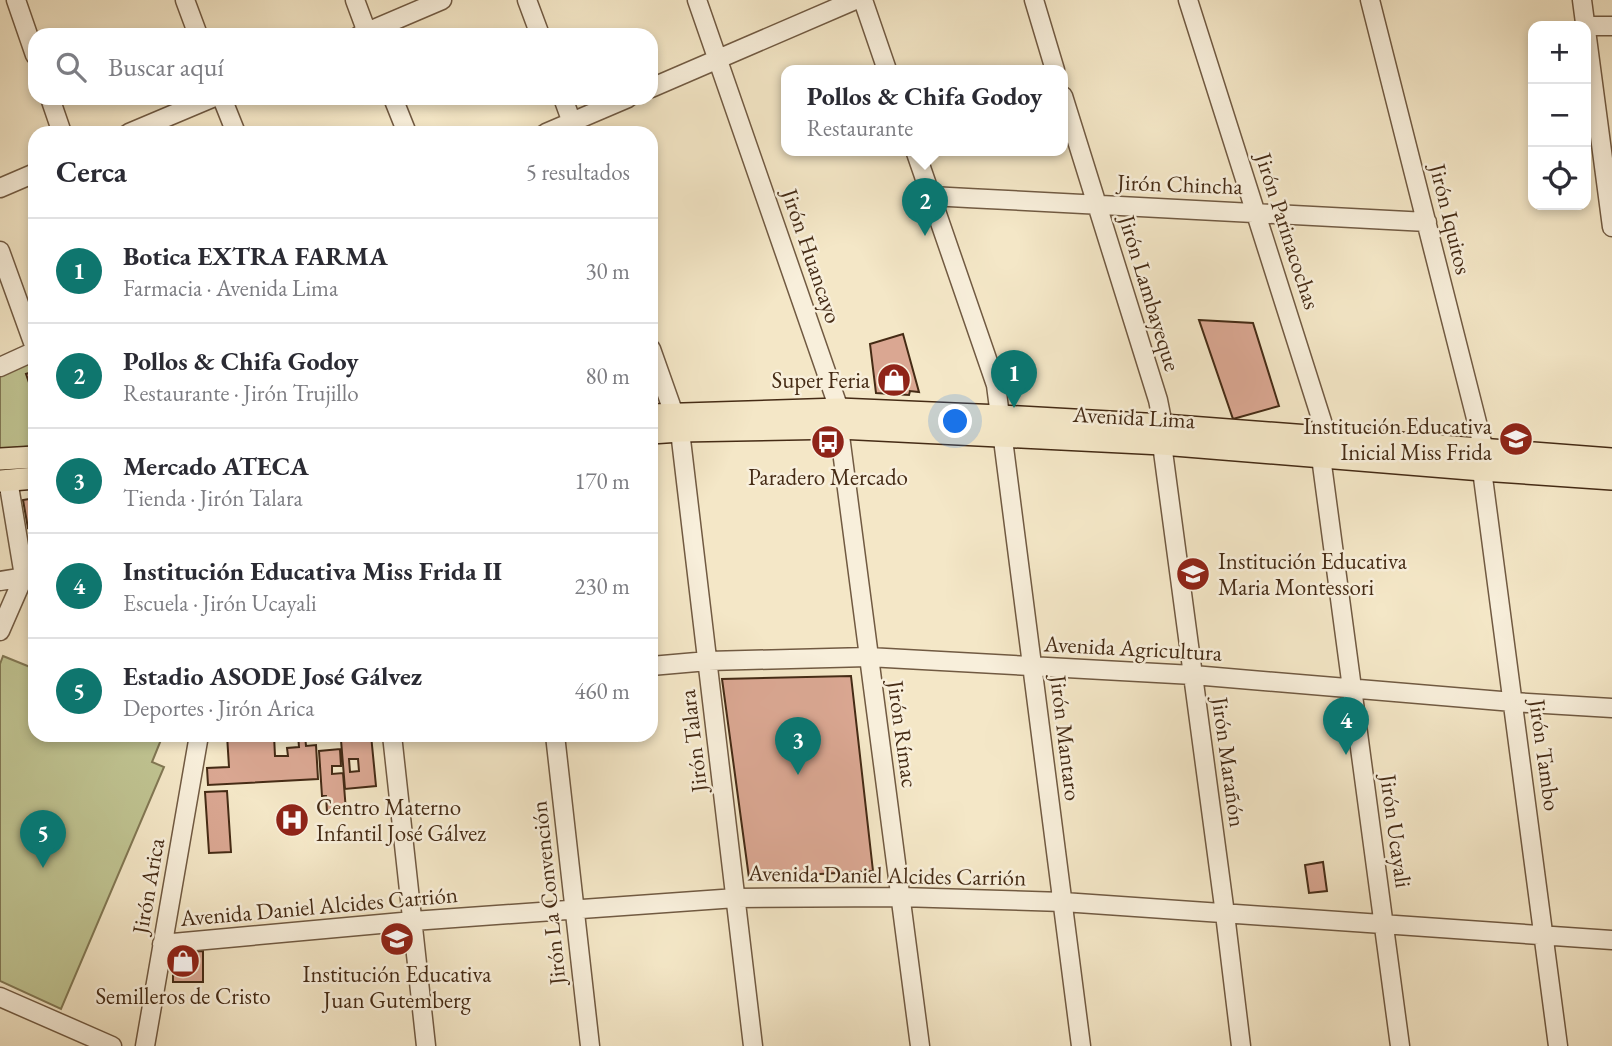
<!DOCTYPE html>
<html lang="es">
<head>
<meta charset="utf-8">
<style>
	:root { --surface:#fff; --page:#f7f7f7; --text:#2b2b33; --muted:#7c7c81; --line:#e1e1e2; --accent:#0f766e }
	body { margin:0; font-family:"EB Garamond",serif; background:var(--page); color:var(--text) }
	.controls { position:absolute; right:21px; top:21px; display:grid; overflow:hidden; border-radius:14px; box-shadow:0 4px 10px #0003 }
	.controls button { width:63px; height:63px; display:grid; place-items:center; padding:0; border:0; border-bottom:2px solid var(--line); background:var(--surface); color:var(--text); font:35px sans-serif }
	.you { position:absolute; left:956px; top:422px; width:24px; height:24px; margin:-18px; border:5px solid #fff; border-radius:50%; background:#1a73e8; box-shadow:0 0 0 10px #1a73e833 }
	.badge { display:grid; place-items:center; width:46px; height:46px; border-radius:50%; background:var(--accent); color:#fff; font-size:23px; font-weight:700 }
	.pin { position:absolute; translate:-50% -58px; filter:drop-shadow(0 2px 4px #0008) }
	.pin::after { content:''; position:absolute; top:37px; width:24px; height:21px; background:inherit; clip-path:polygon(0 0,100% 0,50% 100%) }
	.popup { position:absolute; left:781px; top:65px; width:287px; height:91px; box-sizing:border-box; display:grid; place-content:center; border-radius:14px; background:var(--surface); filter:drop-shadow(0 2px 5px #0005); font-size:23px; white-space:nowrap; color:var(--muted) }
	.popup b { font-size:26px; color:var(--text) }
	.popup::after { content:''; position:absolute; left:50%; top:100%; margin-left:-14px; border:14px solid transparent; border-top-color:var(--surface) }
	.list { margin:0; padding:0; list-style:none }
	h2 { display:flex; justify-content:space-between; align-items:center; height:91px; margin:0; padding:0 28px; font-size:30px }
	h2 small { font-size:23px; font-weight:400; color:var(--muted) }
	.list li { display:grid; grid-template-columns:46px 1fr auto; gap:21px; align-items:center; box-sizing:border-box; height:105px; padding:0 28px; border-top:2px solid var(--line) }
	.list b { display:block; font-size:26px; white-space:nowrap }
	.list p { margin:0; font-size:23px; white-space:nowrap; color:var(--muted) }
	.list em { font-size:23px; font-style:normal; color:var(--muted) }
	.icon { flex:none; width:38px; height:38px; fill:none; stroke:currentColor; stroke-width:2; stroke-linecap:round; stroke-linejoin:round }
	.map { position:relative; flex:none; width:1612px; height:1046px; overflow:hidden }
	.search { position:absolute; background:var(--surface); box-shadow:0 4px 10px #0003; left:28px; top:28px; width:630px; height:77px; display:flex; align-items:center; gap:18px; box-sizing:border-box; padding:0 24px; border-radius:21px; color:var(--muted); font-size:26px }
	.panel { position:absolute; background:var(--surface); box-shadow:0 4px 10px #0003; left:28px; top:126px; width:630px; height:616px; border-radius:21px }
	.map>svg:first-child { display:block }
	.green { fill:#c0c492; stroke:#827854; stroke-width:2 }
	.building { fill:#daa792; stroke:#452b15; stroke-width:2; fill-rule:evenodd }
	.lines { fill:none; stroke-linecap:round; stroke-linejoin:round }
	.minor-casing { stroke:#715a42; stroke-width:21 }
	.major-casing { stroke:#452b15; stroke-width:24 }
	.minor { stroke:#f8efdb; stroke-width:18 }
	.major { stroke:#f4e7c7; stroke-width:21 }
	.labels { text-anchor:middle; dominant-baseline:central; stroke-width:5; stroke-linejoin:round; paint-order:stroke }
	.street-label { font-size:23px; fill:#452b15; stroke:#f8efdb }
	.poi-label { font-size:23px; fill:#452b15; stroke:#f8efdb }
</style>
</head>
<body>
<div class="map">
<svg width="1612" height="1046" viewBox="0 0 1612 1046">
	<rect width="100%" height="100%" fill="#f4e7c7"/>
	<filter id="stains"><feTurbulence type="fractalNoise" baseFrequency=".00286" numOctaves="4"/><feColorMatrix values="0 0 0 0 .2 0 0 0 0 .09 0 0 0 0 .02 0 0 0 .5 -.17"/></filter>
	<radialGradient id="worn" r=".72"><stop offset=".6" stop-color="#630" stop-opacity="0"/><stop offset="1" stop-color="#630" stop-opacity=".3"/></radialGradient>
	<path class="green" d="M31 362 35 366V446L0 449V375Z
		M3 656 35 669V735H163L152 762 164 767 61 1009 0 981V664Z"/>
	<path class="building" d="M1199 320 1253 323 1279 406 1233 419Z
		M903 334 919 392 910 391 909 395 876 393 870 344Z
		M35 371V400L26 374Z
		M35 498V527L28 528 23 500Z
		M851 676 873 871 749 878 722 679Z
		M227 735H274L275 756H288L287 748 299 747 298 735H305L306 746 316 745 318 779 208 785 207 768 229 767Z
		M354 735H371L376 786 345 789 341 740 354 739ZM349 759H358L359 771 350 772Z
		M340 749 341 766H332V774L343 773 346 811 327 812 326 796H322L319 751Z
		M227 791 231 852 209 853 205 792Z
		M1323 862 1327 891 1309 893 1305 865Z
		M203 951V982H173V957L181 952Z"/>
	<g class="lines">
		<g class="minor-casing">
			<path id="minor" d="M16 0 35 55
				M185 0 198 35
				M355 0 368 35
				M527 0 540 35
				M697 0 839 409
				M863 0 887 70
				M1034 0 1055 70
				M1188 0 1327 437
				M1370 0 1484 450
				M1582 0 1612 227
				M1586 26H1612
				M360 35 442 0
				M651 88 855 0
				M1063 96 1158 400 1163 425
				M50 98 62 133
				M222 98 236 133
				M393 98 407 133
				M563 98 575 131
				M129 133 212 98
				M546 133 628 98
				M915 150 996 385 1081 1046
				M0 188 35 173
				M931 196C1096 205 1261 212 1427 222
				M0 251 35 348
				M651 349 674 414
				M0 367 35 351
				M839 428 920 1046
				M680 431 753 1046
				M1162 444 1225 914 1241 1046
				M1321 457 1400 1046
				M1482 470 1558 1046
				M0 581 31 576
				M0 631 24 576 8 480
				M651 666 708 661 868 657 1193 675 1513 702 1612 708
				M392 735 426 1046
				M555 735 590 1046
				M162 944 413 921 736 898 900 897 1063 902 1612 940
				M0 997 112 1046
				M145 1046 199 735"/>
		</g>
		<g class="major-casing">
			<path id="major" d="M651 415 839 409 1001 416 1163 425 1612 459
				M651 433 680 431 839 428 1162 444 1482 470 1612 479
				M0 459 35 457
				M0 481 35 478"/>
		</g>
		<use href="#minor" class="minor"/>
		<use href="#major" class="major"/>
	</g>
	<defs>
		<g id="shop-disc" transform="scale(1.75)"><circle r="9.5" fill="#8f2418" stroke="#f8efdb"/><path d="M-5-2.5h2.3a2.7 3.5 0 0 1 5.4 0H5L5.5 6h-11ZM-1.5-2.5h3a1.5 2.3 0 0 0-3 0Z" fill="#fff"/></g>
		<g id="school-disc" transform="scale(1.75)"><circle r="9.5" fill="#8f2418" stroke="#f8efdb"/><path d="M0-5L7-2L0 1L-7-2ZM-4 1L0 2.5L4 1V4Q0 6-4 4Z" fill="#fff"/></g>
		<g id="bus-disc" transform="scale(1.75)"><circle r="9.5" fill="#8f2418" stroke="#f8efdb"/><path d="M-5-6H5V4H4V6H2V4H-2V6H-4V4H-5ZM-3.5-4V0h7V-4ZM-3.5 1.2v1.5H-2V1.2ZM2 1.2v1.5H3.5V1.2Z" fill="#fff"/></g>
		<g id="hospital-disc" transform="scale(1.75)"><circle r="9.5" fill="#8f2418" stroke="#f8efdb"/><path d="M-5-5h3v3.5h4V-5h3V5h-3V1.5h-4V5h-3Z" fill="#fff"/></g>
	</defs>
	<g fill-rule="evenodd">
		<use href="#shop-disc" x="894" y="380"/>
		<use href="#school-disc" x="1516" y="439"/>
		<use href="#bus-disc" x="828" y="442"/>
		<use href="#school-disc" x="1193" y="574"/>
		<use href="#hospital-disc" x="292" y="820"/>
		<use href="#school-disc" x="397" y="939"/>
		<use href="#shop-disc" x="183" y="961"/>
	</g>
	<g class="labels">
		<g class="street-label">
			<text transform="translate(1180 184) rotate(2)">Jirón Chincha</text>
			<text transform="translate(1451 219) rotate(76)">Jirón Iquitos</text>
			<text transform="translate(1288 231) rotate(72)">Jirón Parinacochas</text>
			<text transform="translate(812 256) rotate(71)">Jirón Huancayo</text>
			<text transform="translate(1150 293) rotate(73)">Jirón Lambayeque</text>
			<text transform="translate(1134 417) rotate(3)">Avenida Lima</text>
			<text transform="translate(1133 648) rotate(3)">Avenida Agricultura</text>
			<text transform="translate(903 734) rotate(82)">Jirón Rímac</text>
			<text transform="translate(1066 738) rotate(83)">Jirón Mantaro</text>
			<text transform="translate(693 741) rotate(-97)">Jirón Talara</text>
			<text transform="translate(1545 755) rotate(82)">Jirón Tambo</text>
			<text transform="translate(1229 762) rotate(82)">Jirón Marañón</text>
			<text transform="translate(1396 831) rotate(82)">Jirón Ucayali</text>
			<text transform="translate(887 875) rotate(1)">Avenida Daniel Alcides Carrión</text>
			<text transform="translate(148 886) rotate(-80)">Jirón Arica</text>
			<text transform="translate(548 893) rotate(-96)">Jirón La Convención</text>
			<text transform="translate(319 906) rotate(-5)">Avenida Daniel Alcides Carrión</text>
		</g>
		<g class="poi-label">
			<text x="870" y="380" text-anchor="end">Super Feria</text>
			<text x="1492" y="426" text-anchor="end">Institución Educativa<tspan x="1492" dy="26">Inicial Miss Frida</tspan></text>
			<text x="828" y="477">Paradero Mercado</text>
			<text x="1218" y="561" text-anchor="start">Institución Educativa<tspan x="1218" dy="26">Maria Montessori</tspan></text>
			<text x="316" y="807" text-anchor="start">Centro Materno<tspan x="316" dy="26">Infantil José Gálvez</tspan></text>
			<text x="397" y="974">Institución Educativa<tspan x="397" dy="26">Juan Gutemberg</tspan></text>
			<text x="183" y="996">Semilleros de Cristo</text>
		</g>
	</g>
	<rect width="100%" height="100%" filter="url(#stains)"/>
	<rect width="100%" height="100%" fill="url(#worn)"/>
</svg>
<div class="controls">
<button>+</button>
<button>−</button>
<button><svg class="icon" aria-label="locate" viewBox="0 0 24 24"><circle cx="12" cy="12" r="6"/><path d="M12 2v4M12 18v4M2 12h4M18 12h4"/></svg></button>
</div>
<div class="you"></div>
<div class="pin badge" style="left:1014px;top:408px">1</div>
<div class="pin badge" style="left:925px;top:236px">2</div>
<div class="popup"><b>Pollos &amp; Chifa Godoy</b>Restaurante</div>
<div class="pin badge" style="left:798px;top:775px">3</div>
<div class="pin badge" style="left:1346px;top:755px">4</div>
<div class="pin badge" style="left:43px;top:868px">5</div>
<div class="search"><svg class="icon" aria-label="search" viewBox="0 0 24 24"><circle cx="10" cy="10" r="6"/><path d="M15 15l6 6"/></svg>Buscar aquí</div>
<section class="panel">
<h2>Cerca<small>5 resultados</small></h2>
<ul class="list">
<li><span class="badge">1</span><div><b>Botica EXTRA FARMA</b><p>Farmacia · Avenida Lima</p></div><em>30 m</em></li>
<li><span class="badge">2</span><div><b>Pollos &amp; Chifa Godoy</b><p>Restaurante · Jirón Trujillo</p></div><em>80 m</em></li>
<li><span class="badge">3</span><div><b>Mercado ATECA</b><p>Tienda · Jirón Talara</p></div><em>170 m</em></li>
<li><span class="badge">4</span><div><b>Institución Educativa Miss Frida II</b><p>Escuela · Jirón Ucayali</p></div><em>230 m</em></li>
<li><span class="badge">5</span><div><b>Estadio ASODE José Gálvez</b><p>Deportes · Jirón Arica</p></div><em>460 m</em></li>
</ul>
</section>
</div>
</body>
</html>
